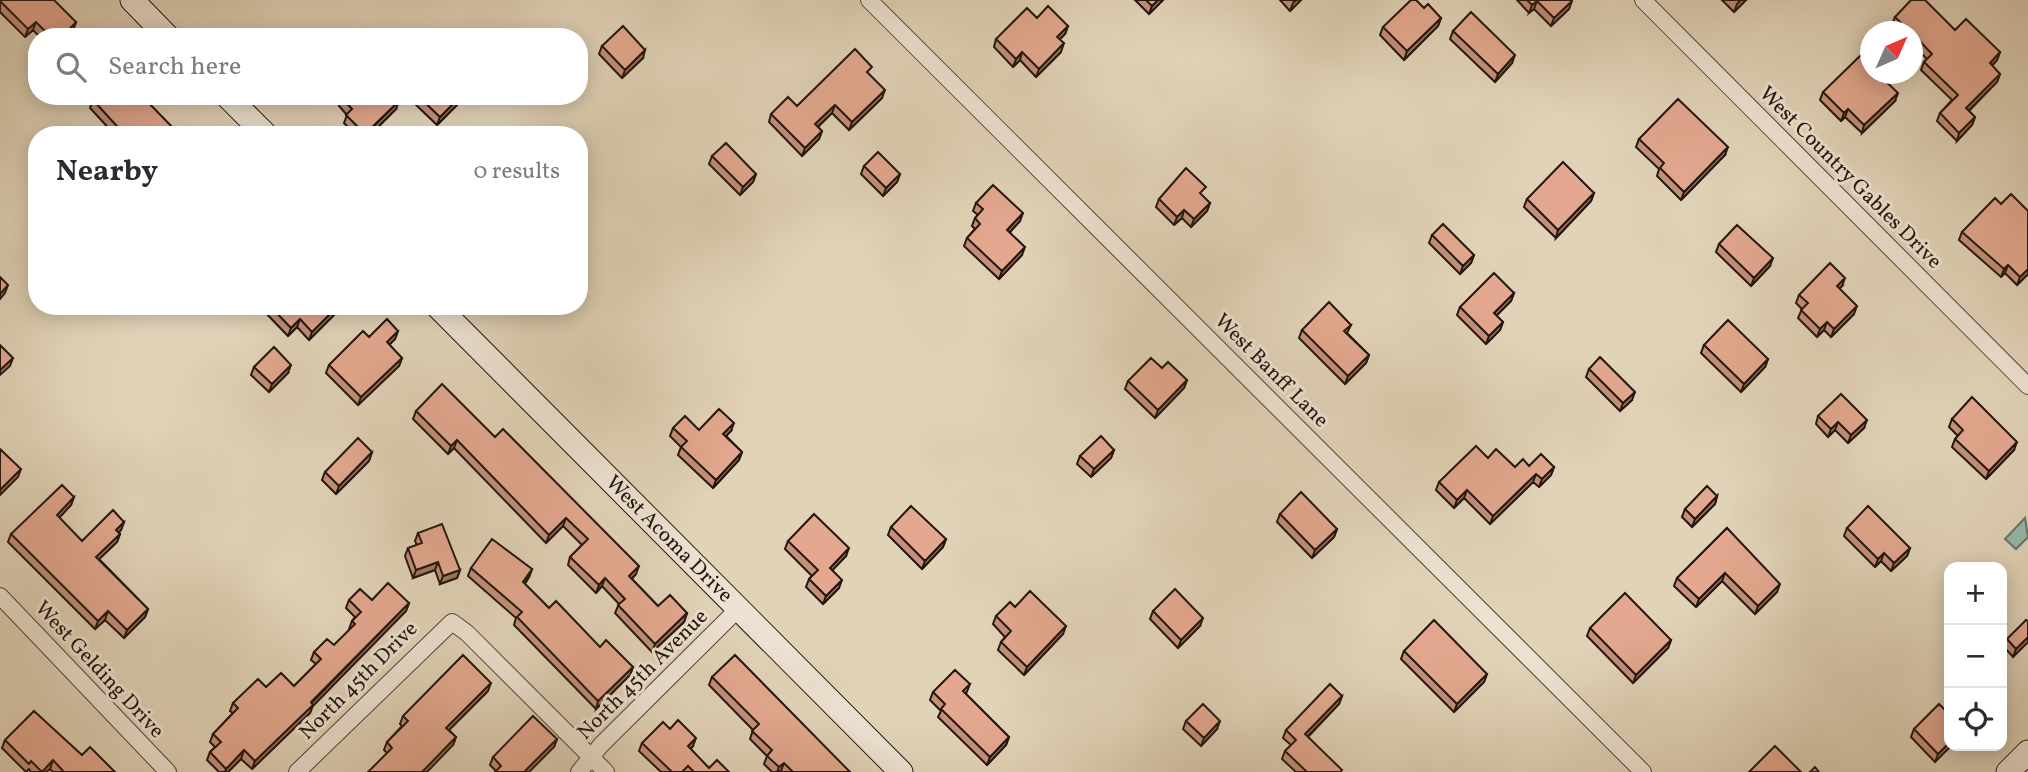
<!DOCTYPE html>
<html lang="en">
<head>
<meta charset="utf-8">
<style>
	:root { --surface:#fff; --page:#f7f7f7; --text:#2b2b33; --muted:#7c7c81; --line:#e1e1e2 }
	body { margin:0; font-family:Vollkorn,serif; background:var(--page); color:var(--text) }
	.controls { position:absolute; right:21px; bottom:21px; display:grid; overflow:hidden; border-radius:14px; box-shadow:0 4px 18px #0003 }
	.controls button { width:63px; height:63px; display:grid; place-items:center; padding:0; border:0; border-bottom:2px solid var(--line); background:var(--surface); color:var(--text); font:35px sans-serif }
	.compass { position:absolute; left:1860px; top:21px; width:63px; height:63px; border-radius:50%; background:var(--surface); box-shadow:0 4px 18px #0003; rotate:45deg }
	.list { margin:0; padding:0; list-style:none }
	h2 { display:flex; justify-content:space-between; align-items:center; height:91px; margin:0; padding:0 28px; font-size:30px }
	h2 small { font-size:23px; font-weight:400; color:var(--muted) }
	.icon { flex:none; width:38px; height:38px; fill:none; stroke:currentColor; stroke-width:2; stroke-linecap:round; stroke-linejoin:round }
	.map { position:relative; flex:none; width:2028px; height:772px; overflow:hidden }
	.search { position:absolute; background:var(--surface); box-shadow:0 4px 18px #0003; left:28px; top:28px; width:560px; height:77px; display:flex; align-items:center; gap:18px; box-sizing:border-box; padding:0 24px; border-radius:28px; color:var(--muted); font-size:26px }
	.panel { position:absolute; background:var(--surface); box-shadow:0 4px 18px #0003; left:28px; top:126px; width:560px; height:189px; border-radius:28px }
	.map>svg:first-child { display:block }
	.water { fill:#95b9aa; stroke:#68776c; stroke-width:2 }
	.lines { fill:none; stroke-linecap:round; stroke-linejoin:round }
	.street-casing { stroke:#534439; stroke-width:18 }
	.secondary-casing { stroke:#24150f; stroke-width:25 }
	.street { stroke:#ece2d1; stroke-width:16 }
	.secondary { stroke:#ece2d1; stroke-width:23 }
	.wall { fill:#c3907b; stroke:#24150f; stroke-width:2 }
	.shaded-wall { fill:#9f7664; stroke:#24150f; stroke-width:2 }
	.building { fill:#e3a88f; stroke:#24150f; stroke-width:2 }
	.labels { text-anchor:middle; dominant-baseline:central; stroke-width:6; stroke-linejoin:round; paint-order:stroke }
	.street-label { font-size:21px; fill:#24150f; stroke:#ece2d1 }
</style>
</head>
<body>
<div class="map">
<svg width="2028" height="772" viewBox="0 0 2028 772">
	<rect width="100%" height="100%" fill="#e1d3b8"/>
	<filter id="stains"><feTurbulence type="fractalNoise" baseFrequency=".00286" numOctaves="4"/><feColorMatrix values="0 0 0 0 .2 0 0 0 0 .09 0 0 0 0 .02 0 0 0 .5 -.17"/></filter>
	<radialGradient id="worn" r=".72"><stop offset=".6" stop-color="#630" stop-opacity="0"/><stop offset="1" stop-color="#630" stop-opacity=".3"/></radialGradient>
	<path class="water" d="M2025 518 2028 537 2016 549 2005 539Z"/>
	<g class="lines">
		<g class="street-casing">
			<path id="street" d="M869 0 1643 772
				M1643 0 2028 386
				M0 596 168 772
				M297 772 452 622 467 633 606 772
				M579 772 601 745 738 609"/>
		</g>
		<g class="secondary-casing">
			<g id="secondary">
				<path d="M132 0 168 37"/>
				<path d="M227 96 266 135"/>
				<path id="s1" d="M437 306 901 772"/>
				<path d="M2008 772 2028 752"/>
			</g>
		</g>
		<use href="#street" class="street"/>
		<use href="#secondary" class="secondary"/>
	</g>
	<path class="wall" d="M1135 0H1163L1149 14Z
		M1280 0H1301L1290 11Z
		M1517 0H1571L1569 9 1551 26 1534 9 1529 13Z
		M1722 0H1746L1734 12Z
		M0 1 76 22 73 30 67 37H40L33 30 25 37 0 12Z
		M1424 8 1441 18 1438 26 1404 60 1380 35 1383 27Z
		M1895 17 1955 30 2000 52 1997 60 1992 66 2000 74 1997 82 1969 111 1975 117 1972 125 1957 141 1937 121 1940 113 1952 100 1921 70 1924 62 1927 59 1913 45V32H1898L1892 25Z
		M1037 18 1068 26 1065 34 1060 39 1061 52 1036 77 1020 60 1013 67 994 47 996 39Z
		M1453 31 1512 63 1495 82 1450 39Z
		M602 46 643 58 622 78 599 54Z
		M869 75 882 98 849 130 832 113 818 127 822 131 819 139 802 156 769 122 771 114 797 106Z
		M1823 92 1895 101 1862 133 1845 117 1841 121 1820 100Z
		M415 96H458L457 105 437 125 413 102Z
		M342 98 396 109 370 135H355L344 123 347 115 339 106Z
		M93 100 180 135H115L90 108Z
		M1639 139 1725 155 1681 200 1657 176 1659 169 1636 147Z
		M712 156 756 174 753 182 740 195 709 164Z
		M864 166 900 174 897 182 883 196 861 174Z
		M1594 193 1591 201 1556 238 1524 207 1527 199Z
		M1159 199 1210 203 1207 211 1191 227 1182 218 1174 225 1156 207Z
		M976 203 1020 221 1010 232 1022 255 999 279 964 246 967 238 975 229 972 226 975 218 978 215 973 211Z
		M2001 204 2028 211V274L2017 285 2005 273 2001 277 1959 240 1962 232Z
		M1432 235 1474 255 1471 263 1460 274 1429 243Z
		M1719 244 1770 266 1751 286 1716 252Z
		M1842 286 1839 289 1854 314 1831 337 1824 330 1817 337 1798 318 1802 309 1796 303 1799 295Z
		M1514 293 1511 301 1496 316 1503 322 1500 330 1486 344 1457 315 1460 307Z
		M259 306H340L338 311 309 340 297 327 288 336Z
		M1351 325 1347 333 1369 355 1366 363 1345 384 1299 338 1302 330Z
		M398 331 395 339 389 345 402 358 399 366 358 405 326 373 329 365 369 337Z
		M1704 345 1768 359 1765 367 1741 392 1701 353Z
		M254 367 288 373 269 392 251 375Z
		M1162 368 1187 380 1184 388 1155 418 1125 389 1128 381Z
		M1589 369 1632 400 1620 411 1586 377Z
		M416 411 495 437 636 574 632 579 658 606 687 613 684 622 652 652 615 613 619 604 602 586 596 593 568 565 570 557 582 545 563 526 546 543 454 448 448 454 413 419Z
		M1818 416 1864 428 1848 443 1835 430 1828 437 1816 424Z
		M1952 419 2014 450 1986 479 1952 447 1955 439 1958 436 1949 427Z
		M673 428 731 431 726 436 742 452 739 460 713 488 678 455 681 447 670 436Z
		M1114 450 1111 458 1091 477 1077 464 1080 456Z
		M372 452 369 461 336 494 322 480 325 472Z
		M1529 466 1554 467 1551 475 1539 487 1533 482 1490 524 1464 498 1454 508 1436 490 1439 482 1515 467Z
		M1717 496 1715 504 1692 527 1682 517 1685 509Z
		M74 497 71 505 59 518 82 541 124 522 121 530 119 532 120 534 117 542 99 559 148 609 145 617 124 638 105 620 95 629 8 542 11 534Z
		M1280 514 1337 529 1334 537 1312 558 1277 522Z
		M891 527 946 539 943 547 922 569 888 535Z
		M1727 528 1777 592 1755 614 1722 581 1696 607 1674 586 1677 578Z
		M1847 528 1910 548 1907 556 1891 571 1881 561 1875 567 1844 536Z
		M418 533 460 570 457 578 440 584 435 570 413 578 405 556 408 548 417 545 415 541Z
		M788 541 846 556 832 570 839 588 823 604 806 587 809 579 812 576 785 549Z
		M471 568 532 569 529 577 525 584 549 608 600 647 633 667 630 675 596 709 514 625 516 618 468 576Z
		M349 600H372L409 603 406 611 313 705 310 713 252 769 241 759 228 772H219L207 760 210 752 215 747 210 742 213 734 233 713 230 711 233 703 266 687 294 686 316 664 311 660 314 652 334 645 350 630 349 629 352 621 355 617 346 608Z
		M1015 607 1063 634 1024 675 998 650 1001 642 1005 637 993 624 996 616Z
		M1153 611 1200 626 1178 648 1150 619Z
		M2028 621 2013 657 2004 647 2007 639Z
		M1590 628 1671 640 1668 648 1633 683 1587 636Z
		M1404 651 1487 674 1484 682 1454 712 1401 659Z
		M712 677 850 772H782L781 771 780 772H772L764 764 767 756 750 739 753 730 709 685Z
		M970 684 966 694 1009 737 1006 745 987 765 938 717 941 711 930 700 933 692Z
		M488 691 449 730 456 737 453 745 387 753 384 750 387 742 402 726 400 724 403 716Z
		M1342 696 1339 704 1308 737 1341 772H1296L1282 759 1285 751 1291 745 1283 738 1286 730Z
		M1186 721 1217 729 1201 746 1183 729Z
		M670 729 693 746 690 749 709 768 729 772H661L639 751 642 743Z
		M1914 729 1949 746 1935 762 1911 737Z
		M557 739 554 747 496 771 490 765 493 757Z
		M5 740 82 755 115 772H53L50 769 46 772H31L29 769 26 772 2 748Z"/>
	<path class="shaded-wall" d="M1158 0H1163L1149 14 1152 6Z
		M1296 0H1301L1290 11 1293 3Z
		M1741 0H1746L1734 12 1737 4Z
		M1537 1 1534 9 1529 13 1532 5Z
		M1572 1 1569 9 1551 26 1554 18Z
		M1441 18 1438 26 1404 60 1407 51Z
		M36 22 33 30 25 37 28 29Z
		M76 22 73 30 67 37H62Z
		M1068 26 1065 34 1054 45 1057 37Z
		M1064 43 1061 52 1036 77 1039 69Z
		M645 50 643 58 622 78 625 70Z
		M1022 52 1020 60 1013 67 1016 59Z
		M2000 52 1997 60 1987 71 1990 63Z
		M1515 55 1512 63 1495 82 1498 74Z
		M2000 74 1997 82 1963 116 1966 108Z
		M885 90 882 98 849 130 852 122Z
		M1898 93 1895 101 1862 133 1864 125Z
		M460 97 457 105 437 125 440 117Z
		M399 101 396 109 370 135H365Z
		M835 105 832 113 812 132 815 124Z
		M1848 109 1845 117 1841 121 1844 113Z
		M1975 117 1972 125 1957 141 1959 133Z
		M822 131 819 139 802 156 805 148Z
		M1728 147 1725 155 1681 200 1684 192Z
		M756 174 753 182 740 195 743 187Z
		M900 174 897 182 883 196 886 188Z
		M1594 193 1591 201 1556 238 1558 230Z
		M1210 203 1207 211 1191 227 1194 219Z
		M1184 210 1182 218 1174 225 1177 217Z
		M1023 213 1020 221 1004 238 1007 230Z
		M1025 247 1022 255 999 279 1002 271Z
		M1474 255 1471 263 1460 274 1463 266Z
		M1773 258 1770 266 1751 286 1754 278Z
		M2008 265 2005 273 2001 277 2004 269Z
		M2028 269V274L2017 285 2020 277Z
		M1845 278 1842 286 1834 294 1837 286Z
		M8 285 5 293 0 299V294Z
		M1514 293 1511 301 1491 321 1494 313Z
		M338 306H340L338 311 309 340 312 332Z
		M1857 306 1854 314 1831 337 1834 329Z
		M300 319 297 327 288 336 291 328Z
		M1503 322 1500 330 1486 344 1489 336Z
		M1827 322 1824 330 1817 337 1820 329Z
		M398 331 395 339 384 350 387 342Z
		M1369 355 1366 363 1345 384 1348 376Z
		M13 358 10 366 0 375V370Z
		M402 358 399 366 358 405 361 397Z
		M1768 359 1765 367 1741 392 1744 384Z
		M291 365 288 373 269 392 272 384Z
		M1187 380 1184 388 1155 418 1158 410Z
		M1635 392 1632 400 1620 411 1623 403Z
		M1867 420 1864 428 1848 443 1851 435Z
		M1838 422 1835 430 1828 437 1831 429Z
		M734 423 731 431 720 442 723 434Z
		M457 440 454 448 448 454 451 446Z
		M2017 442 2014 450 1986 479 1989 471Z
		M1114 450 1111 458 1091 477 1094 469Z
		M372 452 369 461 336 494 339 486Z
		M742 452 739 460 713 488 716 480Z
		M1554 467 1551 475 1539 487 1542 479Z
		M21 469 18 477 0 495V490Z
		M1536 474 1533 482 1490 524 1493 516Z
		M1467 490 1464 498 1454 508 1457 500Z
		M1717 496 1715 504 1692 527 1695 519Z
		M74 497 71 505 54 523 57 515Z
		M566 518 563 526 546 543 549 535Z
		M124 522 121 530 113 538 116 530Z
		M1337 529 1334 537 1312 558 1315 550Z
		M120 534 117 542 93 565 96 557Z
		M946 539 943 547 922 569 925 561Z
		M849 548 846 556 827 576 830 568Z
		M1910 548 1907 556 1891 571 1894 563Z
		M1884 553 1881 561 1875 567 1878 559Z
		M438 562 435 570 413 578 416 570Z
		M639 566 636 574 626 584 629 576Z
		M532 569 529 577 520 590 523 582Z
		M460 570 457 578 440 584 443 576Z
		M1725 573 1722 581 1696 607 1699 599Z
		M605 578 602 586 596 593 599 585Z
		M842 580 839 588 823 604 826 596Z
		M1780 584 1777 592 1755 614 1758 606Z
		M409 603 406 611 311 708 313 705 310 713 252 769 255 761Z
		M148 609 145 617 124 638 127 630Z
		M108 611 105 620 95 629 98 621Z
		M687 613 684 622 652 652 655 644Z
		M1203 618 1200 626 1178 648 1181 640Z
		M1066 626 1063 634 1024 675 1027 667Z
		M2028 637V642L2013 657 2016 649Z
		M1671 640 1668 648 1633 683 1636 675Z
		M633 667 630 675 596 709 598 701Z
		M1487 674 1484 682 1454 712 1457 704Z
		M491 683 488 691 443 736 446 728Z
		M1342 696 1339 704 1302 742 1305 734Z
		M1220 721 1217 729 1201 746 1204 738Z
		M456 737 453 745 427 772H422Z
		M1009 737 1006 745 987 765 990 757Z
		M696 738 693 746 685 755 688 746Z
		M557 739 554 747 529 772H524Z
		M1949 743V746H1951L1935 762 1938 754Z
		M244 750 241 759 228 772H225L226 769Z
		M53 760 50 769 46 772H41Z
		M784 763 781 771 777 772 779 767Z"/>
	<path class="building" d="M1 0H54L76 22 62 37H51L36 22 28 29 0 1Z
		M1146 0H1158L1152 6Z
		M1411 0H1416L1424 8 1428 4 1441 18 1407 51 1383 27Z
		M1527 0H1571L1572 1 1554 18 1537 1 1532 5Z
		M1911 0H1925L1955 30 1966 19 2000 52 1990 63 2000 74 1966 108 1975 117 1959 133 1940 113 1958 95 1924 62 1932 54 1913 34V32H1910L1895 17Z
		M1048 6 1068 26 1057 37 1064 43 1039 69 1022 52 1016 59 996 39 1027 8 1037 18Z
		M1471 12 1515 55 1498 74 1453 31Z
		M623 26 645 50 625 70 602 46Z
		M855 49 872 67 867 72 885 90 852 122 835 105 815 124 822 131 805 148 771 114 788 97 797 106Z
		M1861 55 1871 66V74H1878L1898 93 1864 125 1848 109 1844 113 1823 92Z
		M97 96H142L180 135H125L93 100Z
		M344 96H395L399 101 365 134 346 115 352 109 342 98Z
		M418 96H458L460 97 440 117Z
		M1678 99 1728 147 1684 192 1660 168 1664 163 1639 139Z
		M726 143 756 174 743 187 712 156Z
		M878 152 900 174 886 188 864 166Z
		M1563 162 1594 193 1558 230 1527 199Z
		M1186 168 1206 187 1200 193 1210 203 1194 219 1184 210 1177 217 1159 199Z
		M993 185 1023 213 1007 230 1025 247 1002 271 967 238 980 224 975 218 983 209 976 203Z
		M2011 194 2028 211V269L2020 277 2008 265 2004 269 1962 232 1995 198 2001 204Z
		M1443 224 1474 255 1463 266 1432 235Z
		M1737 225 1773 258 1754 278 1719 244Z
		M1830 263 1845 278 1837 286 1857 306 1834 329 1827 322 1820 329 1801 310 1808 303 1799 295Z
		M1494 273 1514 293 1494 313 1503 322 1489 336 1460 307Z
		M0 277 8 285 0 294Z
		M1329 302 1351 325 1344 331 1369 355 1348 376 1302 330Z
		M270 306H338L312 332 300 319 291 328Z
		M387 319 398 331 387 342 402 358 361 397 329 365 363 331 369 337Z
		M1728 320 1768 359 1744 384 1704 345Z
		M0 345 13 358 0 370Z
		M274 347 291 365 272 384 254 367Z
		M1600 357 1635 392 1623 403 1589 369Z
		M1151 358 1162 368 1168 362 1187 380 1158 410 1128 381Z
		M442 384 495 437 503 429 639 566 629 576 658 606 670 595 687 613 655 644 618 605 625 599 605 578 599 585 570 557 588 539 566 518 549 535 457 440 451 446 416 411Z
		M1841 394 1867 420 1851 435 1838 422 1831 429 1818 416Z
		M1972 397 2017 442 1989 471 1955 439 1963 430 1952 419Z
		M719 409 734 423 723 434 742 452 716 480 681 447 687 441 673 428 685 416 699 430Z
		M1101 436 1114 450 1094 469 1080 456Z
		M358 438 372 452 339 486 325 472Z
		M1476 446 1488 458 1496 449 1515 467 1523 459 1529 466 1541 454 1554 467 1542 479 1536 474 1493 516 1467 490 1457 500 1439 482Z
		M0 449 21 469 0 490Z
		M62 485 74 497 57 515 82 541 113 510 124 522 116 530 120 534 96 557 148 609 127 630 108 611 98 621 11 534Z
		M1707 486 1717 496 1695 519 1685 509Z
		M1301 492 1337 529 1315 550 1280 514Z
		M911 506 946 539 925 561 891 527Z
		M1868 506 1910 548 1894 563 1884 553 1878 559 1847 528Z
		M814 514 849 548 830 568 842 580 826 596 809 579 818 570 788 541Z
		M442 524 460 570 443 576 438 562 416 570 408 548 422 543 418 533Z
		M1727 528 1780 584 1758 606 1725 573 1699 599 1677 578Z
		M492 539 532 569 523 582 549 608 556 601 600 647 606 640 633 667 598 701 517 617 522 612 471 568Z
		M388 583 409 603 311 702 313 705 255 761 244 750 226 769 210 752 221 742 213 734 238 708 233 703 258 679 266 687 281 673 294 686 321 659 314 652 327 639 334 645 355 624 352 621 361 612 349 600 360 589 372 600Z
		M1175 589 1203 618 1181 640 1153 611Z
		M1030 591 1066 626 1027 667 1001 642 1011 631 996 616 1010 602 1015 607Z
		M1625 593 1671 640 1636 675 1590 628Z
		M1434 620 1487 674 1457 704 1404 651Z
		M2026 620 2028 621V637L2016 649 2007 639Z
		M463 655 491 683 446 728 456 737 422 772H368L392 748 387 742 408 721 403 716Z
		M735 655 850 772H793L784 763 779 767 767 756 772 750 752 731 759 724 712 677Z
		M955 670 970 684 963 691 1009 737 990 757 941 709 945 704 933 692Z
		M1330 684 1342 696 1305 734 1342 770 1340 772H1307L1285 751 1296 740 1286 730Z
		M1203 704 1220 721 1204 738 1186 721Z
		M1939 704 1949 714V743L1938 754 1914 729Z
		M34 711 82 755 90 747 115 772H64L53 760 42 772 31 761 29 764 5 740Z
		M533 716 557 739 524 772H495L501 766 493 757Z
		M678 720 696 738 688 746 709 768 717 760 729 772H694L688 766 682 772H672L642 743 663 722 670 729Z
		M1775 746 1801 772H1749Z
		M1815 767 1819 772H1810Z"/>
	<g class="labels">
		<g class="street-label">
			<text transform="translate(1850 178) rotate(45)">West Country Gables Drive</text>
			<text transform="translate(1271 371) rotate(45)">West Banff Lane</text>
			<text stroke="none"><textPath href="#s1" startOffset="329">West Acoma Drive</textPath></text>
			<text transform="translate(99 670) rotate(47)">West Gelding Drive</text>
			<text transform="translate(643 675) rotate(-45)">North 45th Avenue</text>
			<text transform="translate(359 681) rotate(-45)">North 45th Drive</text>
		</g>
	</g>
	<rect width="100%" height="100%" filter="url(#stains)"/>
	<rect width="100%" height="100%" fill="url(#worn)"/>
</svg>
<div class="controls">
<button>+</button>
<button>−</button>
<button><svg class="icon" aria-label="locate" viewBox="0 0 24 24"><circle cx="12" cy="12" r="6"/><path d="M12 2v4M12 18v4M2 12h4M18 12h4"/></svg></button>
</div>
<svg class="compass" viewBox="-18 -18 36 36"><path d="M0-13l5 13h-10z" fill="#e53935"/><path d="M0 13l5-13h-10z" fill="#7c7c81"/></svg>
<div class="search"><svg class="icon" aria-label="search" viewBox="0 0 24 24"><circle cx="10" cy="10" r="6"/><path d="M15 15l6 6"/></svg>Search here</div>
<section class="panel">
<h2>Nearby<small>0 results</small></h2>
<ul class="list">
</ul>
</section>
</div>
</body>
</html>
